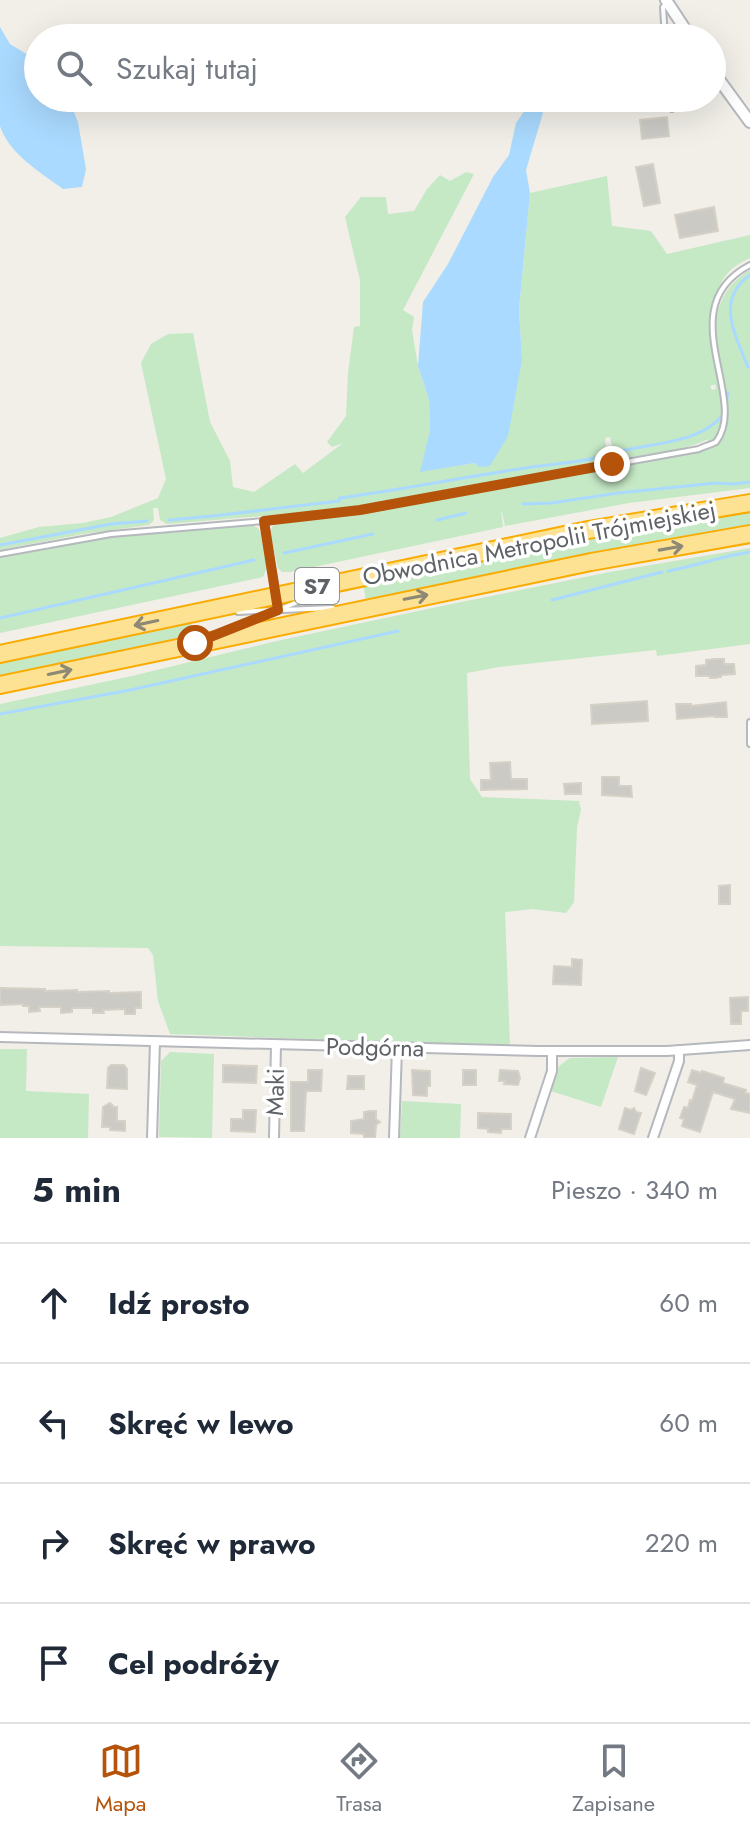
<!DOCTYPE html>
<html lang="pl">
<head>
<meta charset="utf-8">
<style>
	:root { --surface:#fff; --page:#f2f2f3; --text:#1f2937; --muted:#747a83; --line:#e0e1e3; --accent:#b45309 }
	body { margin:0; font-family:Jost,sans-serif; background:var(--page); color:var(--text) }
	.stop { position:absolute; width:24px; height:24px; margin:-18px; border:6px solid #b45309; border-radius:50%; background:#fff }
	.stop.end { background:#b45309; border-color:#fff; box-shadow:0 2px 8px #0008 }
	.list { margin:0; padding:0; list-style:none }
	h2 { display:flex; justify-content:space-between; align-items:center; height:104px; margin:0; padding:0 32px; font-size:34px }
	h2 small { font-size:26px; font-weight:400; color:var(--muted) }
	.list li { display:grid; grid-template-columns:52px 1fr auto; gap:24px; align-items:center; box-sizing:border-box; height:120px; padding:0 32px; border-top:2px solid var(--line) }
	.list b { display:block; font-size:30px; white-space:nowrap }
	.list em { font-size:26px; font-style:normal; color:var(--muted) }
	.icon { flex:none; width:44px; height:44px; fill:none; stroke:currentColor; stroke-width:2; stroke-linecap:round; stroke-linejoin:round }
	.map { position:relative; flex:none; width:750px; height:1138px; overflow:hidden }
	.search { position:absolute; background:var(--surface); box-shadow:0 8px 32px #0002; left:24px; right:24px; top:24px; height:88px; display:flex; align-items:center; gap:20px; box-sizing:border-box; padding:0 28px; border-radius:44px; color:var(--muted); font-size:30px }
	.sheet { height:584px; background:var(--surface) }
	nav { display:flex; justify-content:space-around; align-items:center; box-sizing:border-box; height:112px; border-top:2px solid var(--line); background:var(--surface); font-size:22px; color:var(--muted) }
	nav a { display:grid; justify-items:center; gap:4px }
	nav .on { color:var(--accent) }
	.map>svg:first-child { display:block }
	.green { fill:#c5e8c5 }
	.water { fill:#aadaff }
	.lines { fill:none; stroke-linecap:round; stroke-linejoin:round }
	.stream { stroke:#aadaff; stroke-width:3 }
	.building { fill:#cccac5; stroke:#d6d1c6; stroke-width:2 }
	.service-casing { stroke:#b5b8bc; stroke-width:8 }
	.minor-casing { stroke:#b5b8bc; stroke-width:12 }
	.tertiary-casing { stroke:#b5b8bc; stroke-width:14 }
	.motorway-casing { stroke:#f9ab00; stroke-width:20 }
	.service { stroke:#fff; stroke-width:4 }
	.minor { stroke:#fff; stroke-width:8 }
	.tertiary { stroke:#fff; stroke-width:10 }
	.motorway { stroke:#fde293; stroke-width:16 }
	.oneway { stroke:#8e8975 }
	.route { stroke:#b45309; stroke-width:10 }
	.labels { text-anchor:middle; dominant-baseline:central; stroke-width:7; stroke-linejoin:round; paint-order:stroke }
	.shield { fill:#fff; stroke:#8f9295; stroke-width:2 }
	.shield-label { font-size:22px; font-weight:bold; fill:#5f6368 }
	.street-label { font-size:24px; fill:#5f6368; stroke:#fff }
</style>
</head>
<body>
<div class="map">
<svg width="750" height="1138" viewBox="0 0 750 1138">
	<rect width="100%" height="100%" fill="#f1efe8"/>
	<path class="green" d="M466 172 474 174 403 310 414 317 412 330 418 366 429 400 430 430 421 471 476 463 479 467 522 360 519 309 530 193 607 176 612 226 651 231 667 254 750 235V258C697 281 718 332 732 373L728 380 710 386 712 390C717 389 725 386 730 387 748 393 726 428 717 434 692 451 649 453 620 459L614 455 610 437 605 438 607 456 602 462 362 505 309 512 167 524 160 520 158 508H153L154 520 149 525 83 534 0 550V538L39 527 83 523 111 517 158 498 166 479 141 363 151 344 168 334 193 333 210 422 230 461 233 487 254 492 295 464 303 473 343 443 332 447 327 442 346 416 348 373 354 327 360 326V280L345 217 361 197H386L388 214 414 211 427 189 440 175 450 181Z
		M750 270V488L629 503 505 526 502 512 501 511 503 527 290 572H282L278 568 270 533 272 527 277 522 404 505 692 454C750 427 675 313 750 270Z
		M750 509V526L366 601 363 583 534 547Z
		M252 525 258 528 261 534 267 568 263 577 0 633V558L106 538Z
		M750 548V644L657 656 656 650 499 667 467 673 470 779 482 797 579 801 581 810 577 827 574 902 566 913 532 909 505 912 510 1046 170 1034 158 1001 153 955 148 948 0 946V704L132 676 281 640 461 602 610 572Z
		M190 619 194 637 0 677V660Z
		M0 1049H27L26 1091 89 1094 88 1138H0Z
		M170 1052 214 1054 212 1138 159 1137 161 1061Z
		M618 1057 601 1107 551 1091 559 1066 570 1058Z
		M402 1101 461 1104 460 1138H400Z"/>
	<path class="water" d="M0 27 10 44 38 61V98H68L78 122 86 169 82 187 63 189C40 172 9 154 0 126Z
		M532 100 543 113 526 170 530 193 519 309 522 360 508 436 490 466 479 467 475 463 420 472 430 430 429 400 418 366 423 302 448 264 493 177 509 155 516 123Z"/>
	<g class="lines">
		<path class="stream" d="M748 367C735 334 715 300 750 275
			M725 409 728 393
			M621 451C654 443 699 443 722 416
			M523 504 551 503 618 493 716 483 733 484 750 482
			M169 520 213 516 339 501 340 498C400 490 459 478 519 469 546 464 572 464 599 457
			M437 520 466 513
			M0 545 111 524 147 521
			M284 553 373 534
			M668 571C696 566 722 556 750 552
			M552 600 662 572
			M0 618 254 560
			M0 714 130 690 398 631"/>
	</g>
	<path class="building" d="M667 117 669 136 642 139 640 120Z
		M653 164 660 203 644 206 636 167Z
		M714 207 718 231 680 238 675 215Z
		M715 659H724V664H734L735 674 721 675V677L715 678H710V676H696V666L706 665V660Z
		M647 701 648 721 592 724 591 705Z
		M726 702 727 717H715V716L677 719 676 704H691V706Z
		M510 762 511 779H527V789L481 790V780H491L490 763Z
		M602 777H619V786H631L632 797 602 795Z
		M581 783V794H565L564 784Z
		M730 885V904H719V886Z
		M572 959 582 960 581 985 553 984 554 966 572 967Z
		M0 988 45 989V991L77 990V992L109 991V993L141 992V1008H135V1014H125V1009L103 1010 104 1013H93V1008H72V1012L61 1013V1007H39L40 1011 29 1012V1006H23V1004L0 1005Z
		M748 997V1011H741V1024H731L730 998Z
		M111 1065H124L127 1069V1089L107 1088 108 1068Z
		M223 1065 257 1066 256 1083 223 1082Z
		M641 1068 655 1073 646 1095 635 1091Z
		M308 1070H322L321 1091H306L304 1131H291V1082H308Z
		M412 1070 430 1071V1086H427V1096L413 1095Z
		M463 1070H476V1085H463Z
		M500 1070 518 1071 520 1078 518 1085 504 1084 505 1081H499Z
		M692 1070 701 1073 702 1071 724 1078 723 1083 746 1090 745 1093 750 1094V1113L731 1109 735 1099 713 1092 700 1132 682 1126 684 1119 680 1118 684 1107 688 1108 690 1100 692 1101 697 1085 688 1082Z
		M348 1076H364V1089H347Z
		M110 1103 114 1107H117V1121H125V1131L110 1130V1127H102L103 1107Z
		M625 1108 631 1110 634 1108 636 1112 641 1113 634 1134 619 1129Z
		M243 1110H256L255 1132 231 1131V1119H243Z
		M370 1111H376V1119L380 1122 376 1125 375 1138H364V1134L351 1133V1121L364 1119V1112Z
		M478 1113 511 1114V1129H501V1133L488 1132V1129L478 1128Z"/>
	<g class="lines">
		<g class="service-casing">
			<path id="service" d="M665 38 663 7 666 5
				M671 98 672 109
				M264 521 276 590
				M0 554 111 534 264 521 360 510 699 449C704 446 711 445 716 442 750 398 669 307 750 265
				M282 610 333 608
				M238 612 273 610
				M226 631 315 595
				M750 722V744"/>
		</g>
		<g class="minor-casing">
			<path id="minor" d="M0 1037 539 1051H667L750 1045
				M152 1138 155 1042
				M274 1138 276 1045
				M394 1138 397 1048
				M530 1138 552 1071V1051
				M653 1138 679 1061V1050"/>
		</g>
		<g class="tertiary-casing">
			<path id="tertiary" d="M666 0 691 38
				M712 70 750 122"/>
		</g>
		<g class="motorway-casing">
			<path id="motorway" d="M0 654 588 530 750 503
				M0 685 591 562 750 534"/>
		</g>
		<use href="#service" class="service"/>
		<use href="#minor" class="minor"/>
		<use href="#tertiary" class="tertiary"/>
		<use href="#motorway" class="motorway"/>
	</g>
	<defs><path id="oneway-shaft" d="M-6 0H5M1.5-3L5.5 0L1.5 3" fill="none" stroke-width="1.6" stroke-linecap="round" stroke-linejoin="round" transform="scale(2)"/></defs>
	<g class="oneway">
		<use href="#oneway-shaft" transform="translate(671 548) rotate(-10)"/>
		<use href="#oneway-shaft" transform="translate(416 597) rotate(-11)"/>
		<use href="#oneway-shaft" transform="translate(146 623) rotate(168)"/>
		<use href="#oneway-shaft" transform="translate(60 672) rotate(-12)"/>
	</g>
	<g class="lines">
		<path class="route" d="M195 643 278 610 264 521 360 510 612 464"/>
	</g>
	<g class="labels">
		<rect class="shield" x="295" y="568" width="44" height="36" rx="6"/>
		<g class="shield-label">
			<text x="317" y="586">S7</text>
		</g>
		<g class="street-label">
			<text transform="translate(539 543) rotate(-11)">Obwodnica Metropolii Trójmiejskiej</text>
			<text transform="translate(375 1047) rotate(1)">Podgórna</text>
			<text transform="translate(275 1092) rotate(-89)">Maki</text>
		</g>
	</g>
</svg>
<div class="stop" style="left:195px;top:643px"></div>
<div class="stop end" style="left:612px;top:464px"></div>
<div class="search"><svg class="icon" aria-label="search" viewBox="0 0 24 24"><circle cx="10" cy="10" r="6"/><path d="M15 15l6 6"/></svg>Szukaj tutaj</div>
</div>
<section class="sheet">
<h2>5 min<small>Pieszo · 340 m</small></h2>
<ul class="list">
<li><svg class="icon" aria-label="ahead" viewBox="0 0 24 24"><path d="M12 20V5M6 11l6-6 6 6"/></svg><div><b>Idź prosto</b></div><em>60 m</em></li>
<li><svg class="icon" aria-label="left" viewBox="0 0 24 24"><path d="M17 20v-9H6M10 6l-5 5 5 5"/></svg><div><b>Skręć w lewo</b></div><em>60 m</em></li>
<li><svg class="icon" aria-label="right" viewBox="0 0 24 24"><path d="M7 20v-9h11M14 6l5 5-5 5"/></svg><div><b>Skręć w prawo</b></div><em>220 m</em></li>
<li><svg class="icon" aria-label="arrive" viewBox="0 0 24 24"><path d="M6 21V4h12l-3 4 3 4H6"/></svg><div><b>Cel podróży</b></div></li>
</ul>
</section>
<nav>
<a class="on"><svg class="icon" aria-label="map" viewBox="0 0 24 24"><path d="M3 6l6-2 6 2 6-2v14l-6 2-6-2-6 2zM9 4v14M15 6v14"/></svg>Mapa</a>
<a><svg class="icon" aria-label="directions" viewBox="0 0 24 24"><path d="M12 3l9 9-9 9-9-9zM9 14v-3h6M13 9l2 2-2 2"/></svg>Trasa</a>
<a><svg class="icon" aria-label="saved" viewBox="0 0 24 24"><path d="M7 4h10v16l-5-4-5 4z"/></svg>Zapisane</a>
</nav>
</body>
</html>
